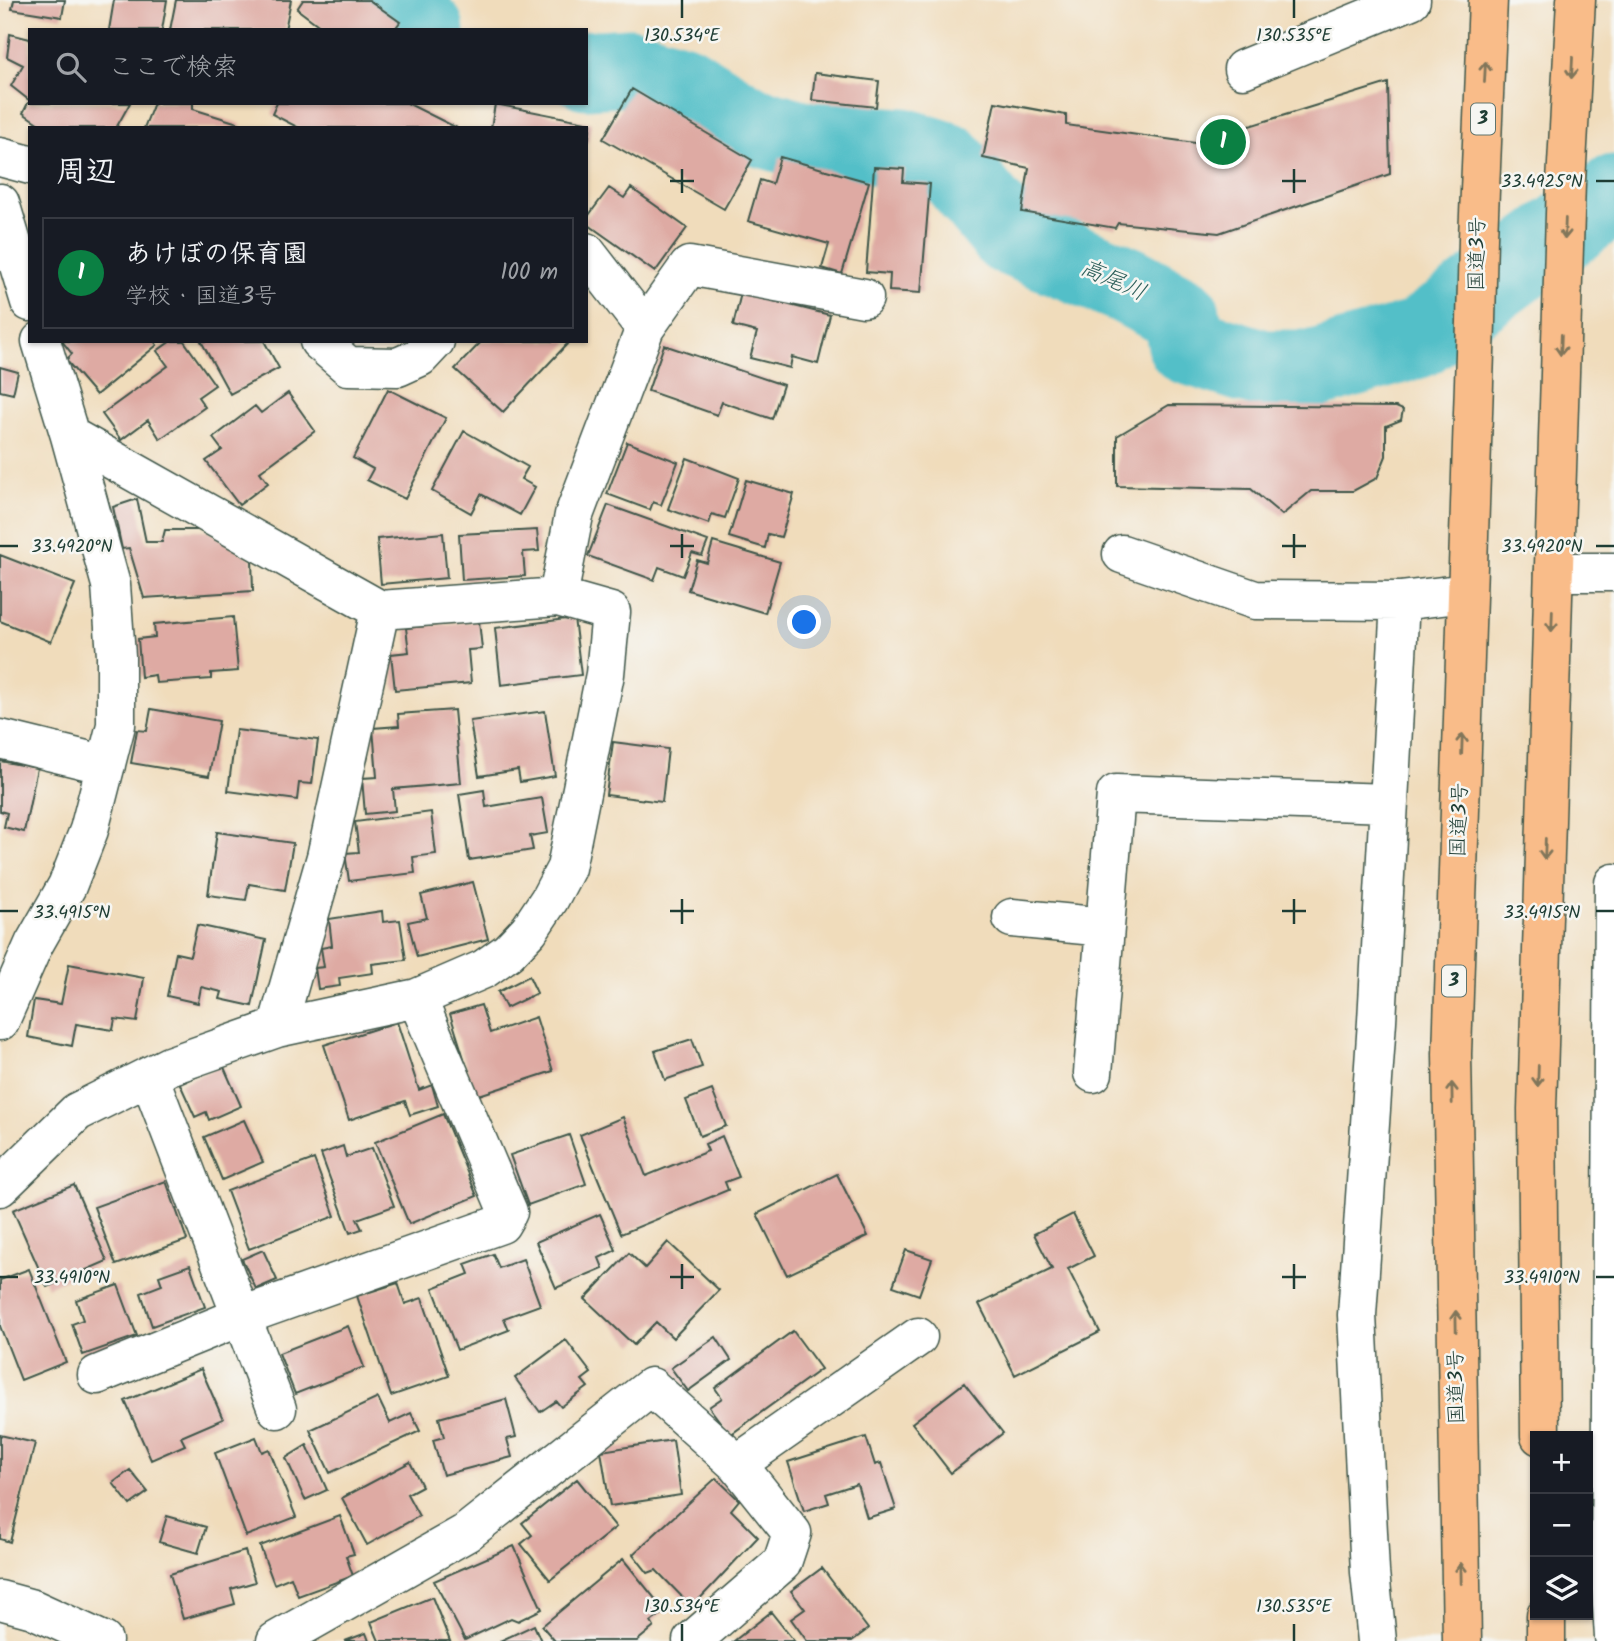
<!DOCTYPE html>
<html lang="ja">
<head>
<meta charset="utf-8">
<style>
	:root { --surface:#171b24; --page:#242831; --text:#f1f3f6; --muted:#9ea1a6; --line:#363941; --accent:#0b8043 }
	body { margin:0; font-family:Kalam,"Klee One",sans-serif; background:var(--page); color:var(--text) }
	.controls { position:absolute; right:21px; bottom:21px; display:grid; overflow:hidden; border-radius:0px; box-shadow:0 2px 5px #0004 }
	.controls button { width:63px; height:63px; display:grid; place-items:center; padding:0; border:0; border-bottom:2px solid var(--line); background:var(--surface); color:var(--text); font:35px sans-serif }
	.you { position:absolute; left:805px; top:623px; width:24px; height:24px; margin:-18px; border:5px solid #fff; border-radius:50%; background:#1a73e8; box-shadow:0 0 0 10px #1a73e833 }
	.badge { display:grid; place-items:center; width:46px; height:46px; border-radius:50%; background:var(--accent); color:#fff; font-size:23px; font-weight:700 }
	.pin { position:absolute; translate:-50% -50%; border:4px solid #fff; box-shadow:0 2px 7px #0006 }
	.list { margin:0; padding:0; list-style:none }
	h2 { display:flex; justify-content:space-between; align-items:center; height:91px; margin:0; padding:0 28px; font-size:30px }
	h2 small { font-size:23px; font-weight:400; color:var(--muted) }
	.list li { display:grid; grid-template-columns:46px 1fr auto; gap:21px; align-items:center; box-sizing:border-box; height:112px; margin:0 14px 14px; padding:0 14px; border:2px solid var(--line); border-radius:0px }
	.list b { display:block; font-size:26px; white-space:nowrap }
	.list p { margin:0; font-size:23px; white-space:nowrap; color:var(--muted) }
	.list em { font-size:23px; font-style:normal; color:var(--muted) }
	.icon { flex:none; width:38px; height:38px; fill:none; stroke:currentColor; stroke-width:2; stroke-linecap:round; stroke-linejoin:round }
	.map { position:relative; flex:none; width:1614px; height:1641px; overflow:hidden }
	.search { position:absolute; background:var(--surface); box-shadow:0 2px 5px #0004; left:28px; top:28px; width:560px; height:77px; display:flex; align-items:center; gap:18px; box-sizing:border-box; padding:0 24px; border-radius:0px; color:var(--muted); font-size:26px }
	.panel { position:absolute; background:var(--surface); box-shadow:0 2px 5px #0004; left:28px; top:126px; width:560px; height:217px; border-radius:0px }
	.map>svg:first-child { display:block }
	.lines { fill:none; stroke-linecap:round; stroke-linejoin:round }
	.river { stroke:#52bfc8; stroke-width:79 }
	.building { fill:#deaaa3 }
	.minor-casing { stroke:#3e5548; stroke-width:41 }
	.highway-casing { stroke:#3e5548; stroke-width:41 }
	.minor { stroke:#fff; stroke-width:38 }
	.highway { stroke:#f9bc89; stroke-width:38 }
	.oneway { stroke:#81765a }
	.ticks { fill:none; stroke:#1f3d34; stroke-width:2.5 }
	.labels { text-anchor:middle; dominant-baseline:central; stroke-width:5; stroke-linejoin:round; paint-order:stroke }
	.shield { fill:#f6f6f2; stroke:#60746d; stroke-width:2 }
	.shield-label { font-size:19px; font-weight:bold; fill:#1f3d34 }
	.street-label { font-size:21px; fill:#1f3d34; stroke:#f6f6f2 }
	.water-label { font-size:23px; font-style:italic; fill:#2c5e59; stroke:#f6f6f2 }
	.ticks-label { font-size:18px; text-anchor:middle; fill:#1f3d34; stroke:#f6f6f2; stroke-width:5; stroke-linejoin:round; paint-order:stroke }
</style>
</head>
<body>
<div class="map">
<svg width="1614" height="1641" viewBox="0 0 1614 1641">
	<rect width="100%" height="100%" fill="#f6f6f2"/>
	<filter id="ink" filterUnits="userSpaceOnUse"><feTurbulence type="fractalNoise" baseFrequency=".0143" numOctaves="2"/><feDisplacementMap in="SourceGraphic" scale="14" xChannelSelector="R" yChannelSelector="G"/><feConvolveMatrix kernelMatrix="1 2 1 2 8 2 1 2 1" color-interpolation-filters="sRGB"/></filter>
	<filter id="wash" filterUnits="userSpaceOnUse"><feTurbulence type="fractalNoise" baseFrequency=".00686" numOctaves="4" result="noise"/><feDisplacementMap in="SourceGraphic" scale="28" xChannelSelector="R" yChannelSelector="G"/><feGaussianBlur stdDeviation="1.57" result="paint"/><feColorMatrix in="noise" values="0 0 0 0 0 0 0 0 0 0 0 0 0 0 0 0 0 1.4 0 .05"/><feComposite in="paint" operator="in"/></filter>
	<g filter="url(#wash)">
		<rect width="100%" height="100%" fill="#f0dcbb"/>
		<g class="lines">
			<path class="river" d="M395 0 425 30
				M586 70 630 67 683 83 751 125 809 141 903 147 947 161 1009 236 1127 285 1181 314 1187 345 1263 369H1315L1418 339 1614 194"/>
		</g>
		<g id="blocks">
			<path class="building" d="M14 0H65L62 17 12 9Z
				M114 0H167L162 30H109Z
				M176 0H291L285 30H170Z
				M303 0H369L400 22 394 30H325L297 9Z
				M10 34 30 39V101L11 86 23 65 7 57Z
				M815 73 879 81 876 107 812 100Z
				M1388 83 1390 174 1219 233 1118 223 1115 228 1022 212 1029 168 983 158 995 102 1066 115V125L1195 143Z
				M632 89 752 160 724 209 603 139Z
				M28 103H130L116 128H45L23 113Z
				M154 103H193V109L241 124 240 128H144Z
				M277 103H407L457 128H299L272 114Z
				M495 104 591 123 588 142H586V128H491Z
				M780 157 869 182 842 274 822 268 829 244 748 221 760 180 772 184Z
				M874 167 904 169 903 182 930 184 921 293 889 291 890 274 866 272Z
				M609 188 624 198 631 188 687 228 655 272 586 223V219Z
				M741 293 830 315 818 364 792 357 790 368 750 358 757 332 733 326Z
				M62 341H154L157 345 96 395 66 360 72 354Z
				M171 341H184L215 385 198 397 205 407 160 439 148 420 121 440 102 414 168 366 157 351Z
				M201 341H264L279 368 230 394Z
				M482 341H570L503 412 455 369Z
				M664 345 783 385 772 419 722 402 717 415 648 391Z
				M0 367 18 372 13 394 0 391Z
				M388 389 446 418 405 499 367 480 373 469 353 458Z
				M288 393 315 431 260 472 268 483 239 505 206 461 222 450 213 438 255 406 261 413Z
				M1169 405 1396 407 1403 410 1401 420 1386 426V456L1377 478 1353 491H1311L1282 515 1251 489 1117 486V436Z
				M464 431 528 467 521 479 535 487 520 515 481 494 471 513 432 491Z
				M627 442 678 462 661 505 653 502 650 510 607 494Z
				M687 458 739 478 725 518 712 514 709 524 668 509Z
				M746 480 794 494 781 537 768 534 765 548 729 537Z
				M137 499 146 542H162L165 530H207L252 559 253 591 144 598 129 548 122 549 113 507Z
				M608 505 708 541 702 556 692 553 683 576 659 567 654 580 588 556Z
				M537 530 539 551 523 552 525 576 462 580 459 534Z
				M443 533 447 578 381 584 377 539Z
				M713 542 780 562 765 613 688 590 697 560 707 563Z
				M0 555 75 584 51 642 0 621Z
				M233 617 238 671 211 673V679L156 683 155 675 141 677 138 639 155 637 154 624Z
				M574 618 581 675 501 685 495 628Z
				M479 621 482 649 468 650 471 683 395 690 391 654 409 652 406 628Z
				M151 709 219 721 209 776 131 763 137 730 147 731Z
				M454 710 461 783 393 789 395 811 365 814 362 778 377 777 373 728 399 726 398 714Z
				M545 711 555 776 520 782 518 770 479 776 470 721Z
				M236 730 318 740 312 784 299 783 297 800 228 791Z
				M613 742 668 749 662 802 606 795Z
				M0 761 37 768 24 832 4 827 7 813 0 811Z
				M484 790 486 807 542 798 548 833 530 836 533 850 469 860 459 794Z
				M431 812 436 854 413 857 415 873 349 881 345 853 359 852 355 822Z
				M217 832 293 843 285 890 249 884 246 900 208 895Z
				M473 882 488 939 417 957 408 922 427 918 421 895Z
				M382 911 383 922 400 920 406 960 372 964 373 973 339 978 340 986 318 989 315 968 324 967 321 948 332 946 329 919Z
				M197 925 266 940 252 1006 220 999 222 992 201 987 198 1003 167 996 176 953 190 956Z
				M69 964 144 978 137 1022 115 1019 113 1030 76 1024 72 1046 28 1037 34 1000 61 1004Z
				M529 976 537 993 506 1008 498 992Z
				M481 1005 490 1033 536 1017 553 1071 476 1096 450 1014Z
				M397 1022 419 1090 432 1085 438 1106 410 1115 405 1101 349 1120 324 1045Z
				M692 1039 702 1067 665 1080 655 1051Z
				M223 1065 241 1106 209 1120 206 1112 195 1117 180 1084Z
				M712 1090 726 1126 700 1136 686 1100Z
				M443 1114 477 1196 409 1224 375 1142Z
				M623 1117 646 1176 708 1151 705 1144 722 1136 739 1177 725 1182 728 1190 621 1234 580 1135Z
				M244 1120 263 1162 222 1180 204 1137Z
				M569 1135 586 1184 528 1205 510 1155Z
				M343 1146 346 1157 372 1148 394 1206 357 1219 362 1229 350 1233 321 1154Z
				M314 1159 335 1216 249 1249 227 1191Z
				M837 1174 868 1236 787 1275 757 1214Z
				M166 1181 187 1240 116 1265 94 1207Z
				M74 1185 107 1261 47 1287 13 1210Z
				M600 1214 616 1250 599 1258 603 1268 556 1288 536 1242Z
				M1073 1214 1094 1256 1068 1269 1100 1332 1015 1375 979 1304 1052 1269 1034 1234Z
				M668 1242 719 1290 673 1338 656 1322 634 1345 585 1299 629 1253 645 1268Z
				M263 1250 277 1280 256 1289 242 1259Z
				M906 1250 932 1259 919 1295 893 1286Z
				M493 1254 499 1268 523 1259 540 1305 504 1318 509 1330 457 1350 433 1288 469 1274 465 1264Z
				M190 1265 205 1307 152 1326 141 1293 162 1285 159 1276Z
				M29 1269 66 1362 21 1380 0 1326V1280Z
				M398 1283 405 1304 422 1298 449 1376 391 1396 357 1296Z
				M118 1285 137 1336 83 1355 72 1324 83 1320 76 1300Z
				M348 1326 364 1367 295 1394 279 1353Z
				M793 1331 821 1369 730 1435 709 1407 722 1398 715 1388Z
				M716 1337 731 1360 688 1391 671 1368Z
				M566 1340 591 1373 582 1380 588 1387 561 1407 556 1401 540 1412 515 1378Z
				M201 1369 223 1419 181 1437 185 1445 151 1460 125 1401Z
				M964 1383 1003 1433 951 1473 912 1423Z
				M378 1398 390 1423 411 1413 420 1431 330 1473 310 1430Z
				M506 1399 516 1437 507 1439 512 1457 443 1475 433 1440 444 1437 439 1418Z
				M0 1435 35 1443 10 1542 0 1539Z
				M256 1437 262 1452 269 1449 296 1517 246 1536 215 1453Z
				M866 1437 875 1465 881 1463 896 1509 867 1518 857 1484 826 1494 829 1503 804 1511 788 1462Z
				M673 1440 681 1495 610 1506 601 1451Z
				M307 1445 327 1490 305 1500 286 1458Z
				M410 1462 422 1486 407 1494 419 1516 367 1545 342 1498Z
				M130 1470 148 1492 130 1505 113 1483Z
				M716 1478 739 1500 731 1510 758 1537 692 1607 656 1570 648 1573 633 1554Z
				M577 1479 616 1527 550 1580 521 1544 532 1535 522 1523Z
				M167 1516 206 1527 198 1553 159 1542Z
				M340 1516 354 1554 346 1556 353 1576 298 1596 291 1577 274 1584 260 1546Z
				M514 1546 542 1609 518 1621 511 1618 465 1640 434 1581Z
				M245 1551 255 1582 231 1589 235 1604 183 1619 170 1574Z
				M623 1559 665 1611 651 1622 654 1627 637 1641H555L542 1626Z
				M822 1568 868 1629 852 1641H807L791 1619 805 1609 791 1591Z
				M432 1597 450 1641H379L371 1622Z
				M771 1612 794 1641H734Z
				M534 1625 541 1641H500Z
				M366 1633 369 1641H345Z"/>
		</g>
	</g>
	<g filter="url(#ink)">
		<use href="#blocks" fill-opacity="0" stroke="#3e5548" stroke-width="2"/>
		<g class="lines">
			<g class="minor-casing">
				<path id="minor" d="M1243 69 1411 0
					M0 157 30 165
					M0 203 30 302
					M586 252 645 328
					M319 341 348 366 398 367 420 357 435 341
					M1122 554 1255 600 1400 601
					M1554 572H1614
					M558 597 574 515 645 328 689 266 864 298
					M0 739 106 765
					M1614 883 1610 1573 1614 1637
					M1012 918 1105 927
					M0 1021 34 944 67 886 89 830 116 725V656L111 585 70 436 41 341
					M277 1028 326 857 380 610
					M1093 1073 1116 794 1389 803
					M149 1076 277 1409
					M0 1187 77 1112 169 1066 277 1028 417 998 484 969 508 952 529 930 549 900 566 868 605 674 611 612 558 597 380 610 70 436
					M97 1375 242 1316 501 1224 508 1212 417 998
					M737 1464 918 1337
					M0 1600 33 1609 103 1641
					M276 1641 466 1533 651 1387 737 1464 792 1533 782 1563 692 1641
					M1377 1641 1370 1572 1357 1315 1377 1021 1400 601 1467 593"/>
			</g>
			<g class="highway-casing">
				<path id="highway" d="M1540 1436 1537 1109 1566 182 1576 0
					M1546 1615V1641
					M1462 1641 1452 1054 1476 322 1478 238 1488 0"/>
			</g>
			<use href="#minor" class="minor"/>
			<use href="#highway" class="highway"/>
		</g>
		<defs><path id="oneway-shaft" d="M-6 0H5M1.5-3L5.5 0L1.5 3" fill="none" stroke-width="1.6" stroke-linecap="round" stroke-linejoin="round" transform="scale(1.75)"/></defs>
		<g class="oneway">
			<use href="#oneway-shaft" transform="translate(1572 68) rotate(93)"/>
			<use href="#oneway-shaft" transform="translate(1485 72) rotate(-87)"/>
			<use href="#oneway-shaft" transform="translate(1565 229) rotate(92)"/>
			<use href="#oneway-shaft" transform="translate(1561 345) rotate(92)"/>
			<use href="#oneway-shaft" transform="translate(1552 621) rotate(92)"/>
			<use href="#oneway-shaft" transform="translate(1462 744) rotate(-88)"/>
			<use href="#oneway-shaft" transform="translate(1545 849) rotate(92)"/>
			<use href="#oneway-shaft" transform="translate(1538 1076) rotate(92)"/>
			<use href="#oneway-shaft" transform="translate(1452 1093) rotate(-91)"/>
			<use href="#oneway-shaft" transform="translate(1456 1321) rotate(-91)"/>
			<use href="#oneway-shaft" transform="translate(1461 1573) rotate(-91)"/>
		</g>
	</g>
	<path class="ticks" d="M682 0V18M1294 0V18M682 169V193M1294 169V193M670 181H694M1282 181H1306M1596 181H1614M682 534V558M1294 534V558M0 546H18M670 546H694M1282 546H1306M1596 546H1614M682 899V924M1294 899V924M0 911H18M670 911H694M1282 911H1306M1596 911H1614M682 1264V1289M1294 1264V1289M0 1277H18M670 1277H694M1282 1277H1306M1596 1277H1614M682 1624V1641M1294 1624V1641"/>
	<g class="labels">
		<g class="shield">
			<rect x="1471" y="103.5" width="24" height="31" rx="5"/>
			<rect x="1442" y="965.5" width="24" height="31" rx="5"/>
		</g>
		<g class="shield-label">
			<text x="1483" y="119">3</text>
			<text x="1454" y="981">3</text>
		</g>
		<g class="street-label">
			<text transform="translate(1478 254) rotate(-89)">国道3号</text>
			<text transform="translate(1460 820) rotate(-88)">国道3号</text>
			<text transform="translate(1457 1387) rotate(-91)">国道3号</text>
		</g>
		<g class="water-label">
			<text transform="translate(1113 281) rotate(24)">高尾川</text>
		</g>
	</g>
	<g class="ticks-label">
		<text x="682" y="41">130.534°E</text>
		<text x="1294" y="41">130.535°E</text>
		<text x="1542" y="187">33.4925°N</text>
		<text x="72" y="552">33.4920°N</text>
		<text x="1542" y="552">33.4920°N</text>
		<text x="72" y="918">33.4915°N</text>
		<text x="1542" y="918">33.4915°N</text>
		<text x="72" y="1283">33.4910°N</text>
		<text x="1542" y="1283">33.4910°N</text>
		<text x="682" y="1612">130.534°E</text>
		<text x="1294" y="1612">130.535°E</text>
	</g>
</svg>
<div class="controls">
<button>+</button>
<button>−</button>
<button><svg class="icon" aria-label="layers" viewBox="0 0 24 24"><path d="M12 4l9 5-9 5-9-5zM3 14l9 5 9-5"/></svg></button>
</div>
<div class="you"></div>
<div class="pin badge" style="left:1223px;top:142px">1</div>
<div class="search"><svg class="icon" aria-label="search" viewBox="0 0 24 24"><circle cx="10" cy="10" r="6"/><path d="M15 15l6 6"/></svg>ここで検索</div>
<section class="panel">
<h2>周辺<small></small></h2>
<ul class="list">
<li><span class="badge">1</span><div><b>あけぼの保育園</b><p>学校 · 国道3号</p></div><em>100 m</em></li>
</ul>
</section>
</div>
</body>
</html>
